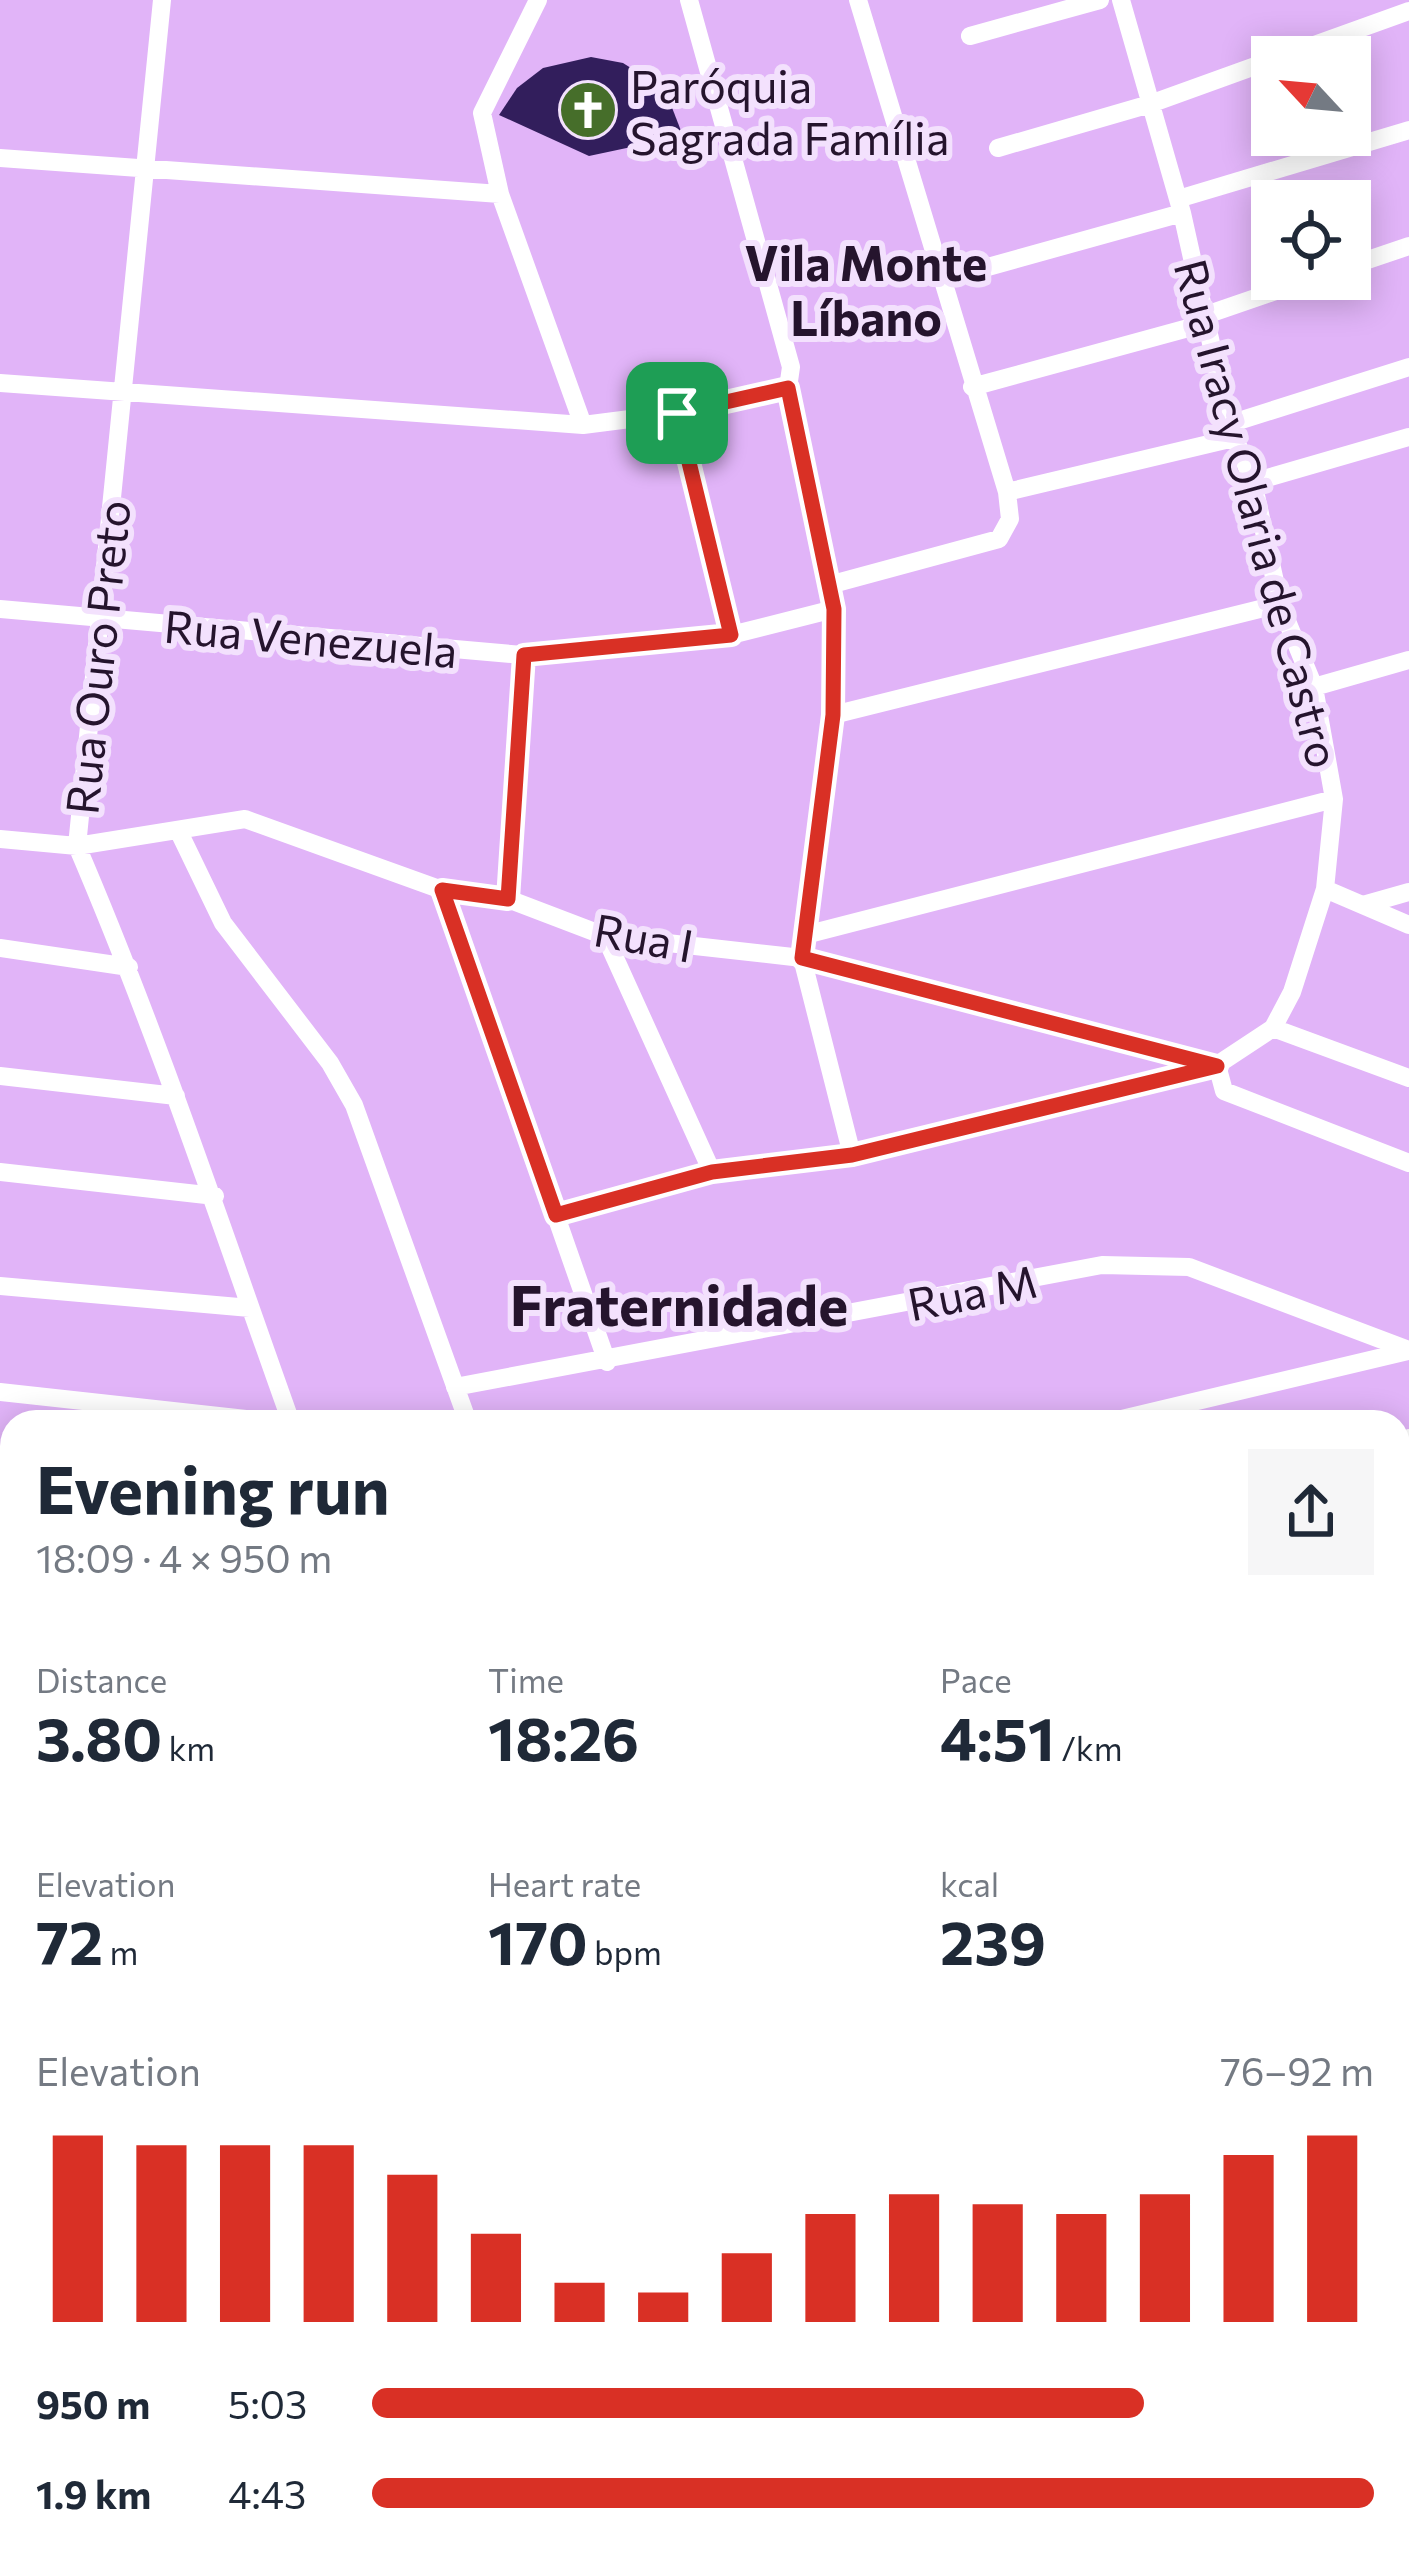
<!DOCTYPE html>
<meta charset="utf-8">
<style>
:root{--surface:#fff;--page:#f6f6f7;--text:#1f2937;--muted:#747a83;--accent:#d93025}
body{margin:0;font-family:Commissioner,sans-serif;background:var(--page);color:var(--text);height:100vh;display:flex;flex-direction:column;font-size:45px;white-space:nowrap}
*{box-sizing:border-box;margin:0}
p{font-size:39px;color:var(--muted)}
.icon{flex:none;width:66px;height:66px;fill:none;stroke:currentColor;stroke-width:2;stroke-linecap:round;stroke-linejoin:round}
.map{position:relative;flex:1;overflow:hidden}
.sheet{position:absolute;left:0px;top:1410px;width:1410px;height:1152px;display:flex;flex-direction:column;background:var(--surface);border-radius:36px 36px 0 0;box-shadow:0 6px 30px #0003}
.sheet>*{flex:none}
.needle{width:78px;rotate:296deg}
.controls{position:absolute;left:1251px;top:36px;display:grid;gap:24px}
.controls a{display:grid;place-items:center;width:120px;height:120px;border-radius:0px;background:var(--surface);box-shadow:0 6px 30px #0003;font-size:60px}
.pin{position:absolute;display:grid;place-items:center;width:102px;height:102px;color:#fff;margin:-51px;border-radius:24px;box-shadow:0 6px 18px #0006}
.round{display:grid;place-items:center;flex:none;width:126px;height:126px;border-radius:0px;background:var(--page)}
.head{display:flex;align-items:center;justify-content:space-between;height:204px;padding:0 36px}
h1{font-size:66px;font-weight:700;line-height:90px}
.metrics{display:grid;grid-template-columns:repeat(3,1fr);gap:18px;height:204px;padding:12px 36px}
.metrics div{display:grid;align-content:center}
.metrics b{font-size:60px;font-weight:700}
.metrics small{font-size:33px;font-weight:400}
.metrics p{font-size:33px}
.chart{height:336px;padding:24px 36px}
.chart p{display:flex;justify-content:space-between}
.chart svg{width:100%;height:216px;margin-top:12px;stroke:var(--accent);stroke-width:6}
ul{padding:0 36px;list-style:none;font-size:39px}
li{display:grid;grid-template-columns:192px 144px 1fr;align-items:center;height:90px}
li i{height:30px;border-radius:15px;background:var(--accent)}
.map>svg:first-child{display:block}
.building{fill:#321e5c}
.lines{fill:none;stroke-linecap:round;stroke-linejoin:round}
.minor{stroke:#fff;stroke-width:18}
.tertiary{stroke:#fff;stroke-width:24}
.route-casing{stroke:#fff;stroke-width:24}
.route{stroke:#d93025;stroke-width:15}
.labels{text-anchor:middle;dominant-baseline:central;stroke-width:12;stroke-linejoin:round;paint-order:stroke}
.poi-label{font-size:45px;fill:#25142d;stroke:#f3e1fd;text-anchor:start}
.street-label{font-size:45px;fill:#25142d;stroke:#f3e1fd}
.neighbourhood-label{font-size:48px;font-weight:bold;fill:#25142d;stroke:#f3e1fd}
.district-label{font-size:57px;font-weight:bold;fill:#25142d;stroke:#f3e1fd}
</style>
<div class="map">
<svg width="1409" height="2562" viewBox="0 0 1409 2562">
<rect width="100%" height="100%" fill="#e1b4f8"/>
<!-- building -->
<path class="building" d="M591,57L623,63L650,80L671,105L683,136L589,156L499,115L517,88L543,68Z"/>
<g class="lines">
<!-- minor -->
<path class="minor" d="M162,0L77,846C158,1035 222,1229 291,1422
M538,0L482,113L500,194L583,425
M689,0L791,367L788,388L834,609L833,715L802,958L852,1155
M970,36L1100,0
M1281,57L1409,11
M998,148L1150,104L1272,60
M0,158L500,194
M1178,199L1409,130
M1350,266L1409,246
M941,280L1182,213
M1203,316L1311,279
M0,383L583,425L677,413L788,388
M972,387L1203,324
M677,413L731,635
M1229,424L1409,367
M1253,482L1409,437
M1007,492L1234,438
M829,585L999,539L1010,519L1007,492L858,0
M0,609L523,655L731,635L834,609
M1314,687L1409,660
M833,715L1280,604
M179,832L223,923L330,1063L354,1105L468,1422
M0,839L77,846L245,819L442,890L508,899L605,936L802,958L1212,1064
M1325,889L1409,925
M442,890L607,1362
M508,899L523,655
M1363,905L1409,892
M809,934L1334,799
M605,936L712,1172
M0,948L129,967
M1273,1028L1409,1078
M1217,1065L1224,1091L1409,1163
M0,1076L176,1096
M0,1172L215,1196
M556,1215L712,1172L852,1155L1217,1065L1273,1028L1292,992L1325,889L1334,799L1314,687L1280,604L1253,482L1229,424L1182,213L1121,0
M0,1286L250,1308
M455,1387L1102,1265L1189,1267L1409,1350
M0,1392L274,1422
M1109,1422L1408,1351
M1398,1456L1409,1438
M0,1505L12,1506
M0,1697L12,1698
M1398,1756L1409,1737
M1398,1802L1409,1810
M0,1859L12,1861
M0,2264L12,2267
M1398,2280H1409
M1398,2332L1409,2311
M0,2483L12,2477
M636,2550L649,2562
M2,2562L12,2500
M238,2562L267,2550
M1001,2562L1012,2550
M1277,2562L1284,2550"/>
<!-- tertiary -->
<path class="tertiary" d="M0,2013L12,2022
M0,2053L12,2063
M467,2562L469,2550
M500,2562L501,2550"/>
</g>
<g class="lines">
<!-- route casing -->
<g class="route-casing">
<path id="route" d="M788,388L834,609L833,715L802,958L1217,1066L852,1155L712,1172L556,1215L442,890L508,899L524,655L731,635L677,413Z"/>
</g>
<!-- route -->
<use href="#route" class="route"/>
</g>
<!-- icons -->
<defs>
<g id="church-disc" transform="scale(3)"><circle r="9.5" fill="#466e2a" stroke="#f3e1fd"/><path d="M-1.2-6h2.4v3.5h3.3v2.4h-3.3V6h-2.4V-.1h-3.3v-2.4h3.3Z" fill="#fff"/></g>
</defs>
<g fill-rule="evenodd">
<use href="#church-disc" x="588" y="110"/>
</g>
<g class="labels">
<!-- poi labels -->
<g class="poi-label">
<text x="630" y="84">Paróquia<tspan x="630" dy="52">Sagrada Família</tspan></text>
</g>
<!-- street labels -->
<g class="street-label">
<text transform="translate(1259 513) rotate(75)">Rua Iracy Olaria de Castro</text>
<text transform="translate(311 637) rotate(5)">Rua Venezuela</text>
<text transform="translate(96 657) rotate(-84)">Rua Ouro Preto</text>
<text transform="translate(644 936) rotate(10)">Rua I</text>
<text transform="translate(972 1291) rotate(-11)">Rua M</text>
</g>
<!-- neighbourhood labels -->
<g class="neighbourhood-label">
<text x="866" y="261">Vila Monte<tspan x="866" dy="55">Líbano</tspan></text>
</g>
<!-- district labels -->
<g class="district-label">
<text x="679" y="1303">Fraternidade</text>
</g>
</g>
</svg>
<div class="controls">
<a><svg class="needle" viewBox="-14 -14 28 28"><path d="M0-13l5 13h-10z" fill="#e53935"/><path d="M0 13l5-13h-10z" fill="#747a83"/></svg></a>
<a><svg class="icon" aria-label="locate" viewBox="0 0 24 24"><circle cx="12" cy="12" r="6"/><path d="M12 2v4M12 18v4M2 12h4M18 12h4"/></svg></a>
</div>
<div class="pin" style="left:677px;top:413px;background:#1e9e55"><svg class="icon" aria-label="arrive" viewBox="0 0 24 24"><path d="M6 21V4h12l-3 4 3 4H6"/></svg></div>
<section class="sheet">
<div class="head"><div><h1>Evening run</h1><p>18:09 · 4 × 950 m</p></div><a class="round"><svg class="icon" aria-label="share" viewBox="0 0 24 24"><path d="M12 15V3M7 8l5-5 5 5M5 13v7h14v-7"/></svg></a></div>
<div class="metrics">
<div><p>Distance</p><b>3.80<small> km</small></b></div>
<div><p>Time</p><b>18:26</b></div>
<div><p>Pace</p><b>4:51<small> /km</small></b></div>
</div>
<div class="metrics">
<div><p>Elevation</p><b>72<small> m</small></b></div>
<div><p>Heart rate</p><b>170<small> bpm</small></b></div>
<div><p>kcal</p><b>239</b></div>
</div>
<div class="chart"><p><span>Elevation</span>76–92 m</p>
<svg viewBox="0 0 160 44" preserveAspectRatio="none"><path d="M5 44V6M15 44V8M25 44V8M35 44V8M45 44V14M55 44V26M65 44V36M75 44V38M85 44V30M95 44V22M105 44V18M115 44V20M125 44V22M135 44V18M145 44V10M155 44V6"/></svg>
</div>
<ul>
<li><b>950 m</b>5:03<i style="width:77%"></i></li>
<li><b>1.9 km</b>4:43<i style="width:100%"></i></li>
</ul>
</section>
</div>
